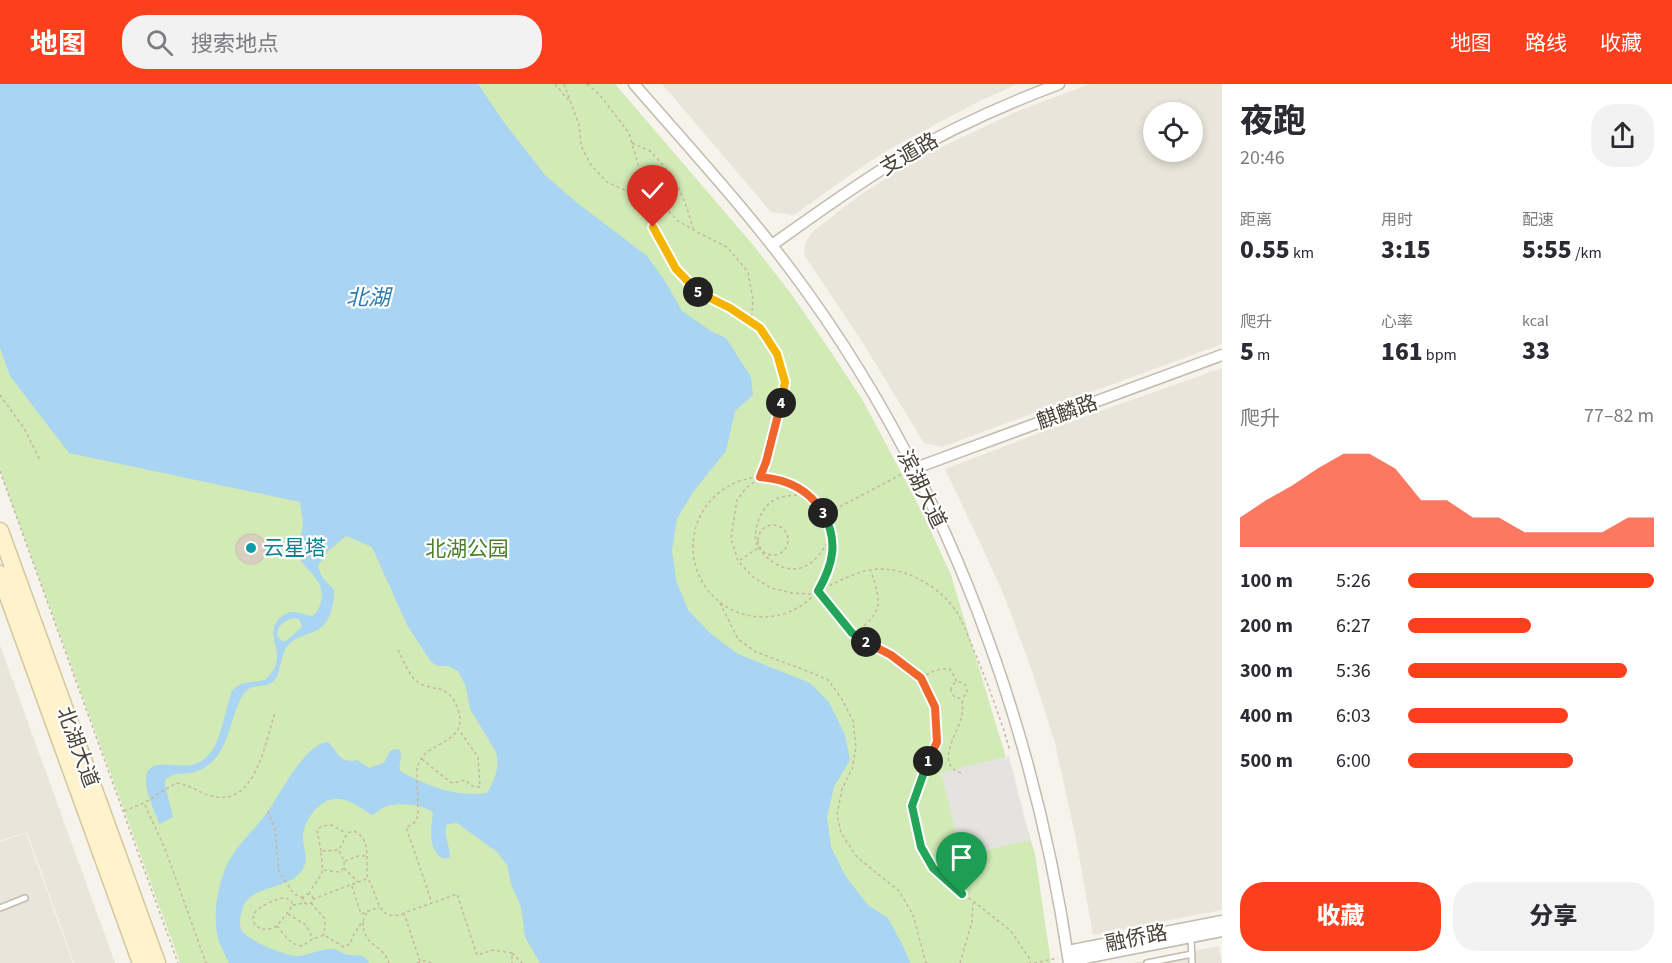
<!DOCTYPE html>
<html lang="zh">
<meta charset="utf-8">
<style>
:root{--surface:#fff;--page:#f2f2f3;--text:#2b2b33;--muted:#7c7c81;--accent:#fc3f1d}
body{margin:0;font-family:"Source Sans 3","Noto Sans SC",sans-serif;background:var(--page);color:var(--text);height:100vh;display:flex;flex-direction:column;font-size:22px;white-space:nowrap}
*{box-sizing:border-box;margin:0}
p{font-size:20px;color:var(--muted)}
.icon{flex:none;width:33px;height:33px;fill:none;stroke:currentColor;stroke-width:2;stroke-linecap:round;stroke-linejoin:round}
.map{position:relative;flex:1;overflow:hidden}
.drawer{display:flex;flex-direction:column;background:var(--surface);width:450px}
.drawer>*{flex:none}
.fabs{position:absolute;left:1143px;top:18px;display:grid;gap:12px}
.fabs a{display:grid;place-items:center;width:60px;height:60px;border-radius:50%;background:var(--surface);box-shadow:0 3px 9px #0003;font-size:30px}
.pin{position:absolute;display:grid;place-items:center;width:51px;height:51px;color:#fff;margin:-62px -26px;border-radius:50% 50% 50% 0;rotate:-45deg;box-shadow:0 0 6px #0007}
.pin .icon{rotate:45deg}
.km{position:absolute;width:30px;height:30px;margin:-15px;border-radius:50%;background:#222;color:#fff;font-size:16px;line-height:30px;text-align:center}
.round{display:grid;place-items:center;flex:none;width:63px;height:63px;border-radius:24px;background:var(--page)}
.headline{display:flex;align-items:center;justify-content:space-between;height:102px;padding:0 18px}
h1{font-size:33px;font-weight:800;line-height:45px}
.stats{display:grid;grid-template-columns:repeat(3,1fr);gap:9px;height:102px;padding:6px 18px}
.stats div{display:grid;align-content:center}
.stats b{font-size:26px;font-weight:800}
.stats small{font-size:16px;font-weight:400}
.stats p{font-size:16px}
.chart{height:168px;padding:12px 18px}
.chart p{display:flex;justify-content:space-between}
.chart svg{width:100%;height:108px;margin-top:6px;fill:var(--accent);opacity:.7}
.cta{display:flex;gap:12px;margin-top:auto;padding:12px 18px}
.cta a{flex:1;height:69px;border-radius:24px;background:var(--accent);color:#fff;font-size:24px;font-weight:800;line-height:69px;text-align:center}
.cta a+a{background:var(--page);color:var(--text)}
ul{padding:0 18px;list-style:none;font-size:20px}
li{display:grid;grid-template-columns:96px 72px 1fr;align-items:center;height:45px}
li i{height:15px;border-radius:8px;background:var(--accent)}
header{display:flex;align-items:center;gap:36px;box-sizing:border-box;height:84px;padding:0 30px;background:var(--accent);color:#fff}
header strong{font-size:28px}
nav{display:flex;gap:33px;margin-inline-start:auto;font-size:21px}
.search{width:420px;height:54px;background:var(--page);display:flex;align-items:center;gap:15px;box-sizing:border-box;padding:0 21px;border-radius:24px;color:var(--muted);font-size:22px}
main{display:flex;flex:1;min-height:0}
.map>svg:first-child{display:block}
.residential{fill:#eae5da;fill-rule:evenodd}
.green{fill:#d2eab5}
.parking{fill:#e5e3e0}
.water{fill:#a9d4f2;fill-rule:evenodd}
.building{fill:#d8cfc1;stroke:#d3c7b4;stroke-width:1.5}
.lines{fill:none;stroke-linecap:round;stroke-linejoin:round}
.service-casing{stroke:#c2bbae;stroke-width:8}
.minor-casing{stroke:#c2bbae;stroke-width:13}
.secondary-casing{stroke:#d6c79b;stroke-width:19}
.path{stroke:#c4b79f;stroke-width:1.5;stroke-dasharray:3 3;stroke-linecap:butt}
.service{stroke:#fff;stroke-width:5}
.minor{stroke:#fff;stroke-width:10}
.secondary{stroke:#fff3cd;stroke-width:16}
.split-1-casing{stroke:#fff;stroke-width:12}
.split-2-casing{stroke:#fff;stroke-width:12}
.split-3-casing{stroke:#fff;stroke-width:12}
.split-4-casing{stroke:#fff;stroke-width:12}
.split-5-casing{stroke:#fff;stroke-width:12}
.split-6-casing{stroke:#fff;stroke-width:12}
.split-1{stroke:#22a559;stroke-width:8}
.split-2{stroke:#f0652b;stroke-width:8}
.split-3{stroke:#22a559;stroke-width:8}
.split-4{stroke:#f0652b;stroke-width:8}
.split-5{stroke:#f5b400;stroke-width:8}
.split-6{stroke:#f5b400;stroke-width:8}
.culture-dot{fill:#0f9aa8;stroke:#fff;stroke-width:2}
.labels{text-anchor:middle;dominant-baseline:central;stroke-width:4.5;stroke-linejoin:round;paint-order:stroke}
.street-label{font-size:21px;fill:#4b4439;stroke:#fff}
.culture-label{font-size:21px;fill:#0d838f;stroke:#fff;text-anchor:start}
.park-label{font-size:21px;fill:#4a7f2a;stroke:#fff}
.water-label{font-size:22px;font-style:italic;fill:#2e7ab2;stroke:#fff}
</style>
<header>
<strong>地图</strong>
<div class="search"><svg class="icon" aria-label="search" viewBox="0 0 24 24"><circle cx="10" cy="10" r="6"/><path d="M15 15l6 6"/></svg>搜索地点</div>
<nav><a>地图</a><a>路线</a><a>收藏</a></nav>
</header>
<main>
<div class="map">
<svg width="1222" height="879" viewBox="0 0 1222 879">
<rect width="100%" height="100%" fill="#f6f3ec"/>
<!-- residential -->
<path class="residential" d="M662,0H1017L976,19L888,66L853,89L794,131L771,128Z
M1090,0H1222V260L942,363L924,359L858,251L804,170L806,158L812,148L860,111L920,73L1018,27ZM1154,28H1192V68H1154Z
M1222,284V826L1093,851L1076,755L1055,659L1032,587L1006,516L977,452L945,385L1055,343Z
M0,561L115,879H74L27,748L0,757Z
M26,749L73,879H0V758Z
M1219,862L1222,879H1133Z"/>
<!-- green -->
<path class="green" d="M0,0H615L754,162L792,211L829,265L862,315L921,426L951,491L1035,770L1051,879H180L0,387Z"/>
<!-- parking -->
<path class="parking" d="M1009,672L1030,756L962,772L941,689Z"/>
<!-- water -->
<path class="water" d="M0,0H478L503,37L545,91L576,118L647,172L665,197L682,227L711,247L726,254L751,293L753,311L735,327L726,367L693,408L677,435L672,466L676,496L688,526L711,550L738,570L810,599L829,618L845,651L850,676L834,703L827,733L831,763L846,793L868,821L888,834L904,864L910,879H540L525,853L521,823L511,800L507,781L497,768L457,739L447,740C443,753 450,761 450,773L445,775C427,769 431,744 433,729C426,720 395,718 385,723C380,725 377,729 372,731C363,725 350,716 340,715C322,712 305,734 303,750C302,768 313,777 297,792C281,806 247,802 242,827C240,833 239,839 241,845C246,856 285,872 297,872C309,872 321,864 333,865C339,866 344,871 350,871C359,872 365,870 369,879H229C226,872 222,865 219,858C213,837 216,814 222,794C230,765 253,749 269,726C280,709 307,658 328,658C339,669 339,680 357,676L369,684L384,679L390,667L397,665L400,666C403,673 398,679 400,687C430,703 454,713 487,709C495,695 500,683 496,668L470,625L466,603L458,587L448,582H438L431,578L407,541L372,463L346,452L328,467L318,482C320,493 327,498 334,506C334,523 330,542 313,548C302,552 293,554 286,564C280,574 281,590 273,598C266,604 255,600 247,606C233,618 231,659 214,676C209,681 202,686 195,688C184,691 174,687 165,696V701L173,733L160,740C154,726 132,683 159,681C179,679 194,689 211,668C221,656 226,623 232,607C241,596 252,599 265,596C269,592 274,587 276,580C281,564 265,548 280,534C282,532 285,530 288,529C296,526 304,531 312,532C317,529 318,527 320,521C330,492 297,486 297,464C298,458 301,452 302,446C304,438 301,426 300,418L69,369L10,292L0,264ZM294,534L299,535L302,543L286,557H282L277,552C277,541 284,537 294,534Z"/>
<!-- building -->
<path class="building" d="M236 465a15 15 0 1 1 30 0a15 15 0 1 1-30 0Z"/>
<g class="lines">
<!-- service casing -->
<g class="service-casing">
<path id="service" d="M0,824L25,814
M1191,853L1192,879
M1147,879L1192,870"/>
</g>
<!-- minor casing -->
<g class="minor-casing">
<path id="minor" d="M634,0C693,68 755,135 807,208C948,404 1034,641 1069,879
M772,161C813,132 854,102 897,76C948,46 1003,21 1059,0
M913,385L1222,271
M1222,837L1073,866L1068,872L1075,876L1222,847"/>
</g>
<!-- secondary casing -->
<g class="secondary-casing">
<path id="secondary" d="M0,447L157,879
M0,490L141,879"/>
</g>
<!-- path -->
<path class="path" d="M555,0L570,18
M564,0L579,41L581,62L591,81L607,98L631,109L655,113L678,137L699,149L727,163L748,188L753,216L751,238
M587,0L599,10L629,49L644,101L653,143L676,185L698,207L730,224L760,244L777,270L785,298L776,339L761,393L746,404L737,416L731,454L738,477L753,493L771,504L792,509L810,510L818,507L852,549L891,571L921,594L935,623L937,658L924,688L912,722L921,763L933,784L958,807L973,817L1011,847L1029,874L1030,879
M632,59L650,67L665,83L678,102L687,124L693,144
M0,311L24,344L40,376
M0,387L178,879
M693 463a70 70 0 1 1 140 0a70 70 0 1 1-140 0Z
M809,411C785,411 769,411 759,435C757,441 754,451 756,458C758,465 765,472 770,476C798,497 819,478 831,451
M824,431L904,389
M758 456a15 15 0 1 1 30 0a15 15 0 1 1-30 0Z
M740,476L758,464
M819,507C837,498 858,486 878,485C907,484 940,503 956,527C963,538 968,552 973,564C987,598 1000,632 1010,667
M720,519L738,555L756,568L810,588L828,596L842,615L853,637L856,663L852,685L842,705L837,730L841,749L857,773L899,807L913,831L926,879
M855,550C883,526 882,521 871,487
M398,566C404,577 409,594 421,600C427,603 434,604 439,605C452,608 458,622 460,634C462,654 438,659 426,669C421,673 419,679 417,684L418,731C416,738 413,741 406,743L432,819
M921,594C931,588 938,584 950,585L957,598
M951 606a8 8 0 1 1 16 0a8 8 0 1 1-16 0Z
M422,675L450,698L454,699L465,696L472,702L480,703L478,673L459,646
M961,689C936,681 955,653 960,638C963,630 963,623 962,614
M145,721L166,767L206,879
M124,727L144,719L176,699C189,700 199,709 211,712C256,724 265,658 275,629
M268,727L275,746L279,788L294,810L303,814
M321,767L317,746L322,742L331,741L346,749
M345,777L358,772H366
M344,784L358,798
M324,786L339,788L342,786C347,779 342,773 339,767
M352,802L361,830L379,823
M962,809C957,786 966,779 981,763
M303 815a5 5 0 1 1 10 0a5 5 0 1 1-10 0Z
M309,810C312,802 320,795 322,788C323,782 321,773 321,767C343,766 338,768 347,749L354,747C371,755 366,775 367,790C368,796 372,802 374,808C380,824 383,836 403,830
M313,815L369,794
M311,819L325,835L324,851
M293,821L305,819
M288,830L306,841L313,855
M363,838C364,864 381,858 389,879
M277,842C269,846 262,847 255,841C253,836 252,831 256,827C260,822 278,814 283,814C288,814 288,815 292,818L291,824L277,842C284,850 290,861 302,862L313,855L324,851L344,863L350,860L354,850L364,835L367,828
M512,869L522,879
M420,877L404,829L457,810L477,871L493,866L512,869V879
M417,879L425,877L431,879
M960,879L972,838L973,819
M1034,879L1058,874"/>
<!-- service -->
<use href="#service" class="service"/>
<!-- minor -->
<use href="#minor" class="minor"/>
<!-- secondary -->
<use href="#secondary" class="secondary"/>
</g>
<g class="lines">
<!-- split-1 casing -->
<g class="split-1-casing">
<path id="split-1" d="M928,677L912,722L921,763L933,784L962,810"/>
</g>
<!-- split-2 casing -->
<g class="split-2-casing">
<path id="split-2" d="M866,558L891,571L921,594L935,623L937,658L928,677"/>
</g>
<!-- split-3 casing -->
<g class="split-3-casing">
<path id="split-3" d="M823,429C839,457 833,481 818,507L852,549L866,558"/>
</g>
<!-- split-4 casing -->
<g class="split-4-casing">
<path id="split-4" d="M781,319L766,378L760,393C787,395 810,406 823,429"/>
</g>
<!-- split-5 casing -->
<g class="split-5-casing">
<path id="split-5" d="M698,208L730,224L760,244L777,270L785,298L781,319"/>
</g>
<!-- split-6 casing -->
<g class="split-6-casing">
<path id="split-6" d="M653,143L676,185L698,208"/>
</g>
<!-- split-1 -->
<use href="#split-1" class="split-1"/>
<!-- split-2 -->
<use href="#split-2" class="split-2"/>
<!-- split-3 -->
<use href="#split-3" class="split-3"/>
<!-- split-4 -->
<use href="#split-4" class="split-4"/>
<!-- split-5 -->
<use href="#split-5" class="split-5"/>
<!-- split-6 -->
<use href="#split-6" class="split-6"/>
</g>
<!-- markers -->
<circle class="culture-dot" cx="251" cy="464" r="6"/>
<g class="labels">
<!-- street labels -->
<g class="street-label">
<text transform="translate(909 70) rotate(-30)">支遁路</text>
<text transform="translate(1067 328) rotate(-20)">麒麟路</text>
<text transform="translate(922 405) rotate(64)">滨湖大道</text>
<text transform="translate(78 663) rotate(70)">北湖大道</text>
<text transform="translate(1136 854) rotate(-11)">融侨路</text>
</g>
<!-- culture labels -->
<g class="culture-label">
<text x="263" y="464">云星塔</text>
</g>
<!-- park labels -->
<g class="park-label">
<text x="467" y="465">北湖公园</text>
</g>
<!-- water labels -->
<g class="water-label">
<text x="368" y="214">北湖</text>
</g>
</g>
</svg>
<div class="fabs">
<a><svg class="icon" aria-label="locate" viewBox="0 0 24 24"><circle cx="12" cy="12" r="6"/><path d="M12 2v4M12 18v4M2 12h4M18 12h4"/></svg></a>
</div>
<div class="pin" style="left:962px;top:810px;background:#1e9e55"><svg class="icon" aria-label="arrive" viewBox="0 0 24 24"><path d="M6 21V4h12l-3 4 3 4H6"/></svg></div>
<div class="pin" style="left:653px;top:143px;background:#d93025"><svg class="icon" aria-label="check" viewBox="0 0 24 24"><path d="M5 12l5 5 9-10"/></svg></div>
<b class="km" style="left:928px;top:677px">1</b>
<b class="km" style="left:866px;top:558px">2</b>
<b class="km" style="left:823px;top:429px">3</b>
<b class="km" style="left:781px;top:319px">4</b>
<b class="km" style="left:698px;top:208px">5</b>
</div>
<section class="drawer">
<div class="headline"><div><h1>夜跑</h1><p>20:46</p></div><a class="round"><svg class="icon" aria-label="share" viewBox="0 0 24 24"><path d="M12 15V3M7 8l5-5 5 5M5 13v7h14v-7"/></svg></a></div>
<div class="stats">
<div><p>距离</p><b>0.55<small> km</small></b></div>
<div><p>用时</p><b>3:15</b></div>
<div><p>配速</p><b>5:55<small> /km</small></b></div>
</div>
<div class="stats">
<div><p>爬升</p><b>5<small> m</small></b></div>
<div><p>心率</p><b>161<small> bpm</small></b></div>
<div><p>kcal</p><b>33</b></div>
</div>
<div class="chart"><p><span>爬升</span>77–82 m</p>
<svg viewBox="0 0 160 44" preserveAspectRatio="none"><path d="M0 44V32L10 25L20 19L30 12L40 6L50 6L60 12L70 25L80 25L90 32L100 32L110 38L120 38L130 38L140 38L150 32L160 32V44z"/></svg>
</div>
<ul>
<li><b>100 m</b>5:26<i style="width:100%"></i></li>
<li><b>200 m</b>6:27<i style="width:50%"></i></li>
<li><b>300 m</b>5:36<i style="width:89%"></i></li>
<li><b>400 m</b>6:03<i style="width:65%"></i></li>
<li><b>500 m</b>6:00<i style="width:67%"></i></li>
</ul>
<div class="cta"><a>收藏</a><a>分享</a></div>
</section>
</main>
